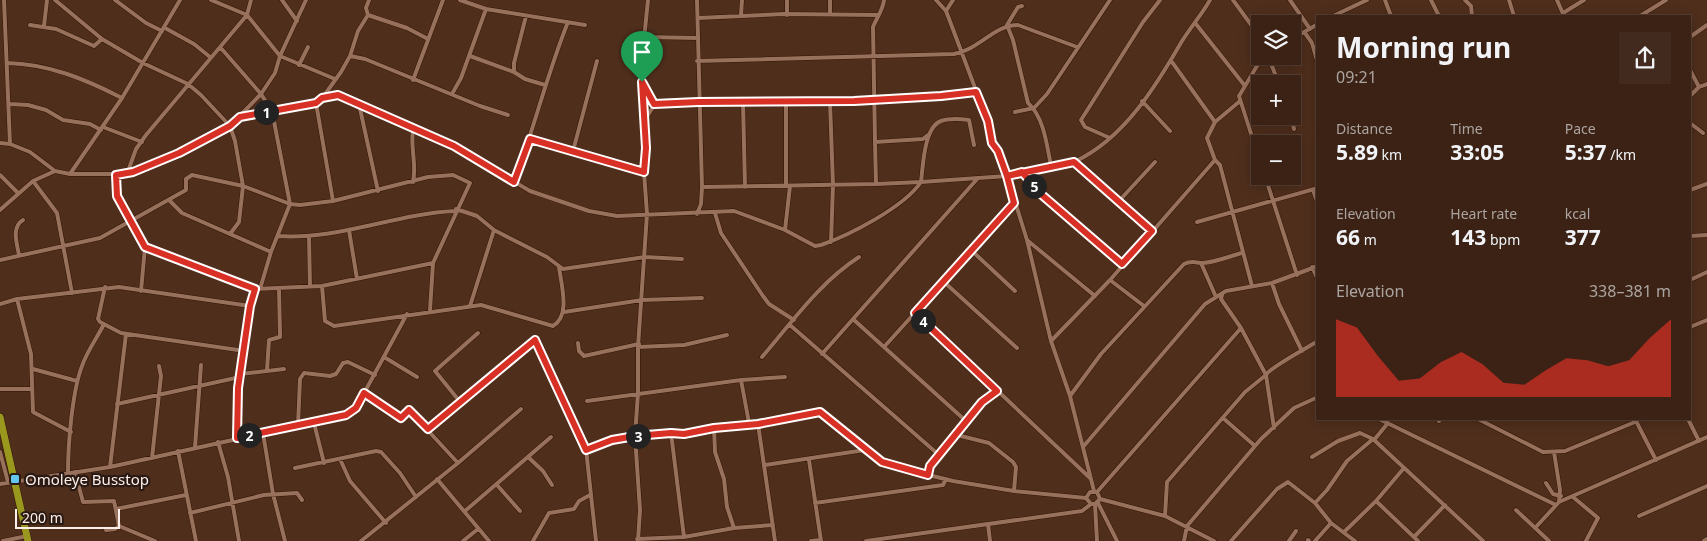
<!DOCTYPE html>
<meta charset="utf-8">
<style>
:root{--surface:#3b2215;--page:#422a1e;--text:#f1f3f6;--muted:#aca4a0;--line:#543f34;--accent:#d93025}
body{margin:0;font-family:"Noto Sans",sans-serif;background:var(--page);color:var(--text);height:100vh;display:flex;flex-direction:column;font-size:19px;white-space:nowrap}
*{box-sizing:border-box;margin:0}
p{font-size:16px;color:var(--muted)}
.icon{flex:none;width:28px;height:28px;fill:none;stroke:currentColor;stroke-width:2;stroke-linecap:round;stroke-linejoin:round}
.map{position:relative;flex:1;overflow:hidden}
.sheet{position:absolute;left:1316px;top:15px;width:375px;height:405px;display:flex;flex-direction:column;background:var(--surface);border-radius:0px;box-shadow:0 2px 12px #0003,0 0 0 1px var(--line)}
.sheet>*{flex:none}
.buttons{position:absolute;left:1251px;top:15px;display:grid;gap:10px}
.buttons a{display:grid;place-items:center;width:50px;height:50px;border-radius:0px;background:var(--surface);box-shadow:0 2px 12px #0003,0 0 0 1px var(--line);font-size:25px}
.scale{position:absolute;left:15px;bottom:12px;width:105px;box-sizing:border-box;padding-left:5px;border:2px solid #fceee8;border-top:0;font-size:14px;line-height:18px;white-space:nowrap;color:#fceee8;-webkit-text-stroke:4px #2a1a13;paint-order:stroke}
.pin{position:absolute;display:grid;place-items:center;width:42px;height:42px;color:#fff;margin:-51px -21px;border-radius:50% 50% 50% 0;rotate:-45deg;box-shadow:0 0 5px #0007}
.pin .icon{rotate:45deg}
.km{position:absolute;width:25px;height:25px;margin:-12px;border-radius:50%;background:#222;color:#fff;font-size:14px;line-height:25px;text-align:center}
.round{display:grid;place-items:center;flex:none;width:52px;height:52px;border-radius:0px;background:var(--page)}
.headline{display:flex;align-items:center;justify-content:space-between;height:85px;padding:0 20px}
h1{font-size:28px;font-weight:700;line-height:38px}
.figures{display:grid;grid-template-columns:repeat(3,1fr);gap:8px;height:85px;padding:5px 20px}
.figures div{display:grid;align-content:center}
.figures b{font-size:21px;font-weight:700}
.figures small{font-size:14px;font-weight:400}
.figures p{font-size:14px}
.chart{height:140px;padding:10px 20px}
.chart p{display:flex;justify-content:space-between}
.chart svg{width:100%;height:90px;margin-top:5px;fill:var(--accent);opacity:.7}
.map>svg:first-child{display:block}
.lines{fill:none;stroke-linecap:round;stroke-linejoin:round}
.street-casing{stroke:#331504;stroke-width:5}
.highway-casing{stroke:#331504;stroke-width:8}
.street{stroke:#98715d;stroke-width:4}
.highway{stroke:#9a971f;stroke-width:7}
.route-casing{stroke:#fff;stroke-width:10}
.route{stroke:#d93025;stroke-width:6}
.poi-dot{fill:#64c5ee;stroke:#2a1a13;stroke-width:2}
.labels{text-anchor:middle;dominant-baseline:central;stroke-width:4.5;stroke-linejoin:round;paint-order:stroke}
.poi-label{font-size:15px;fill:#fceee8;stroke:#2a1a13;text-anchor:start}
</style>
<div class="map">
<svg width="1707" height="541" viewBox="0 0 1707 541">
<rect width="100%" height="100%" fill="#4f2e1c"/>
<g class="lines">
<!-- street casing -->
<g class="street-casing">
<path id="street" d="M4,0L10,144
M55,0L102,39L143,63L188,84L201,95L230,126L235,141L243,186L239,222L230,234
M115,0L146,23L162,31
M211,0L247,15L280,56L335,79
M282,0L297,21
M460,0L486,9L585,25
M830,0V14
M884,0C883,10 877,17 873,27L875,142L923,139L928,135
M1233,0L1260,37
M1290,0L1310,29
M1385,0L1391,16
M1431,0L1439,16
M1465,0L1471,6L1472,16
M1509,0L1514,16
M1557,0L1564,16
M1022,6L1018,7L1007,25L1013,40L1028,103C1044,117 1047,146 1051,166
M946,11L953,0
M1563,13L1584,0
M368,15L407,28L428,39
M741,15L742,0
M787,15V0
M526,16L514,63V72L525,79L545,85
M1333,16L1367,0
M1640,16L1666,0
M698,18L784,14L877,15
M1196,24L1245,86
M30,25L56,29L94,46L102,39
M44,26L47,0
M165,28L194,44L210,57
M1305,33L1312,43L1318,64
M644,37L698,38
M1690,37L1707,25
M1292,39L1318,24
M350,56L365,59L480,106L508,115
M470,56L514,72
M1268,56L1279,84
M697,61L954,54C980,49 994,25 1018,25L1077,47
M1172,62L1215,122
M7,63C49,64 85,79 122,98
M299,65L308,47
M1690,70L1699,87
M413,80L443,0
M643,84L655,104
M452,94L461,78L486,9
M1690,96L1699,87L1707,84
M323,97L341,72L350,56L358,31L368,15L366,8L369,0
M1142,101L1170,131
M743,102L745,187
M786,102V186
M830,102L833,185L831,242
M316,103L333,201
M10,104L28,105L46,110L63,120L90,124L101,130
M359,104L378,191
M655,104L698,102L854,101L954,96L976,92
M1015,112L1034,108L1047,94L1110,0
M1291,116L1294,129
M240,117L316,103L322,98L340,95L454,146L530,191L589,211L617,216L734,211L785,230L815,246L821,245C850,235 904,207 921,182L1007,176L998,151L992,143L986,117L951,24L946,11L936,0
M644,121L655,104
M1690,123L1703,133
M103,127L142,142
M413,130C410,147 417,164 413,182
M1110,138L1085,127L1081,120L1143,22L1160,0
M530,139L644,172
M875,142L876,184L921,182C923,166 924,127 941,121C949,118 961,119 969,120L974,145
M0,143L10,144L30,152L55,171L70,174H127L179,153L230,126L261,94L275,73L280,56L306,0
M573,151L597,61
M1215,160L1207,138L1215,122L1240,101
M1074,162L1152,231
M1260,162L1239,96L1263,56
M1022,172L1042,195L1122,265
M70,174L122,98L180,0
M127,174L136,149L146,135L247,15L251,0
M0,175L18,193
M116,175L117,196L145,247L255,289
M1265,176L1297,275
M33,181L57,213L72,293
M514,182C534,129 547,74 568,22
M702,187L876,184
M1313,190L1318,204
M1690,190L1707,184
M169,200L182,213L271,252L290,204L272,111L261,94L220,47
M1118,202L1155,162
M456,209L477,216L494,230L547,257L563,269L645,257L682,259
M0,210L33,181L55,171
M715,213L721,233L763,296L769,304L794,320
M697,214L701,204L702,187L697,0
M1197,222L1318,188
M349,230L357,279
M785,230L790,186
M278,236C339,240 394,214 455,211
M309,236L310,286
M1690,236L1707,235
M1027,240L1095,296
M971,250L1015,291
M19,255C17,244 11,227 23,220
M0,260L100,238L186,190V179L192,175L243,186L290,204L300,205L333,201L428,177L453,175L470,183L433,263L430,310
M1201,263L1216,297
M1312,267L1318,280
M1110,280L1144,306
M1690,280L1707,272
M944,282L1017,348
M1272,283L1279,304L1302,351
M322,286L325,321L334,326L481,305L553,326C571,316 561,284 559,267
M105,287L98,319L100,322L121,333L245,351
M260,289L271,252
M141,291L145,247
M17,299L31,354L33,412L71,432
M0,304L17,299L119,287L250,306L255,289L322,286L433,263
M470,306L494,230
M564,312L642,300L702,298
M915,313L1090,478
M854,320L967,422L930,465L928,475
M790,325L939,455
M1690,327L1707,320
M1051,341L1110,280L1215,160L1220,165L1252,286
M578,343L579,351L584,356L639,344
M638,347L684,345L727,335
M884,347L1014,203
M822,354L978,178
M384,357L417,377
M762,357C792,322 820,282 859,257
M33,369L77,381
M267,370L269,340L280,337V334L279,289
M240,374L284,369
M741,380L749,423
M0,389H32
M364,393L401,418L409,410L458,463L521,409
M1070,396L1051,341L1027,240L1007,176L1074,162C1124,139 1156,86 1182,41C1191,27 1202,14 1210,0
M587,401L741,380L785,377
M461,403L435,371L478,333
M117,404L240,377
M1223,418L1255,446
M1379,419L1556,505
M1478,419L1543,452L1565,451L1635,422
M1635,419L1656,460
M1688,419L1699,441
M1439,421L1440,419
M967,422L982,402L997,391
M314,423L324,463
M758,424L775,541
M298,425L300,379L304,373L330,376L336,374L343,363L348,362L375,375
M714,428L715,452L724,479L727,507L734,528
M1274,428L1266,375C1270,367 1307,348 1318,341
M428,429L535,340L586,449L596,541
M263,433L273,494L285,541
M671,433L684,537
M957,435L989,443L1013,462L1016,467L1014,491
M237,438L239,388L250,306
M1374,440L1388,423
M218,442L228,477L239,541
M195,447L201,365
M1083,447L1205,304L1226,291L1272,283L1318,266
M586,449L612,440L635,436L671,433L684,434L714,428L758,424L820,412L865,450L888,465L953,481L1014,491L1086,498L1091,504H1095L1100,499L1097,492H1090L1086,498
M178,451L196,541
M0,452L8,482
M1554,452L1560,490L1559,502
M528,457L543,471L552,485
M1312,457L1338,441L1360,433L1373,439L1483,541
M152,458L161,376L159,366
M340,459L350,481L386,523
M809,460L821,541
M765,465L865,450
M110,467L126,334
M295,468L376,451L381,452L400,473L416,497
M75,472L83,502L114,501L119,526L115,529L106,530
M68,473C68,445 72,392 82,366C87,351 97,338 104,324
M437,479L489,541
M1546,483L1553,494L1561,496
M0,484L110,467L346,415L356,408L407,314
M497,485L520,511
M1094,491L1070,396L1101,354L1184,264C1192,260 1196,263 1203,263C1216,262 1230,256 1242,253
M1097,492L1241,328
M1573,497L1598,518L1586,541
M1100,499L1165,516L1214,541
M1376,501L1418,541
M815,503L943,485L946,479
M1098,503L1117,541
M1315,503L1327,490L1347,461L1373,439
M1095,504L1097,541
M116,509L186,495
M1516,510L1549,541
M465,511L551,437
M190,513L264,495L297,493L302,500
M1165,516L1167,482L1245,392L1266,375L1241,328L1221,299L1222,295
M1639,516L1707,486
M988,524L990,541
M119,526L155,541
M1535,528L1559,502L1707,437
M1344,532L1376,501L1404,468
M1414,537L1445,505
M637,539L684,537L734,528L773,525
M1308,540L1309,541
M3,541L27,536
M361,541L458,463
M463,541L478,529
M533,541L549,513L574,509L579,501L590,495
M638,541L640,510L635,436L638,393V347L647,214L644,172L646,148L641,69L648,0
M811,541L821,540
M866,541L1082,511L1091,504
M1184,541L1187,526L1261,439L1294,408L1318,397
M1231,541L1277,489L1288,482L1315,503L1331,523L1355,541
M1289,541L1296,531
M1315,541L1331,523
M1704,541L1707,539"/>
</g>
<!-- highway casing -->
<g class="highway-casing">
<path id="highway" d="M0,417L28,541"/>
</g>
<!-- street -->
<use href="#street" class="street"/>
<!-- highway -->
<use href="#highway" class="highway"/>
</g>
<g class="lines">
<!-- route casing -->
<g class="route-casing">
<path id="route" d="M642,82L646,148L644,172L530,139L514,182L454,146L338,95L322,98L316,103L240,117L230,126L179,153L133,172L116,175L117,196L145,247L255,289L250,306L238,388L237,438L346,415L356,408L364,393L401,418L409,410L428,429L535,340L586,450L612,440L635,436L671,433L684,434L714,428L758,424L820,412L882,462L928,475L930,466L982,402L997,391L915,313L1014,203L1007,176L1074,162L1152,231L1122,264L1042,195L1022,172L1007,176L998,151L992,143L988,121L976,92L941,96L854,101L698,102L654,104L642,82"/>
</g>
<!-- route -->
<use href="#route" class="route"/>
</g>
<!-- markers -->
<rect class="poi-dot" x="10" y="474" width="10" height="10" rx="2.5"/>
<g class="labels">
<!-- poi labels -->
<g class="poi-label">
<text x="25" y="479">Omoleye Busstop</text>
</g>
</g>
</svg>
<div class="buttons">
<a><svg class="icon" aria-label="layers" viewBox="0 0 24 24"><path d="M12 4l9 5-9 5-9-5zM3 14l9 5 9-5"/></svg></a>
<a>+</a>
<a>−</a>
</div>
<div class="scale">200 m</div>
<div class="pin" style="left:642px;top:82px;background:#1e9e55"><svg class="icon" aria-label="arrive" viewBox="0 0 24 24"><path d="M6 21V4h12l-3 4 3 4H6"/></svg></div>
<b class="km" style="left:266px;top:112px">1</b>
<b class="km" style="left:249px;top:435px">2</b>
<b class="km" style="left:638px;top:436px">3</b>
<b class="km" style="left:923px;top:321px">4</b>
<b class="km" style="left:1034px;top:186px">5</b>
<section class="sheet">
<div class="headline"><div><h1>Morning run</h1><p>09:21</p></div><a class="round"><svg class="icon" aria-label="share" viewBox="0 0 24 24"><path d="M12 15V3M7 8l5-5 5 5M5 13v7h14v-7"/></svg></a></div>
<div class="figures">
<div><p>Distance</p><b>5.89<small> km</small></b></div>
<div><p>Time</p><b>33:05</b></div>
<div><p>Pace</p><b>5:37<small> /km</small></b></div>
</div>
<div class="figures">
<div><p>Elevation</p><b>66<small> m</small></b></div>
<div><p>Heart rate</p><b>143<small> bpm</small></b></div>
<div><p>kcal</p><b>377</b></div>
</div>
<div class="chart"><p><span>Elevation</span>338–381 m</p>
<svg viewBox="0 0 160 44" preserveAspectRatio="none"><path d="M0 44V6L10 10L20 24L30 36L40 35L50 27L60 22L70 28L80 37L90 38L100 31L110 25L120 26L130 29L140 26L150 15L160 6V44z"/></svg>
</div>
</section>
</div>
